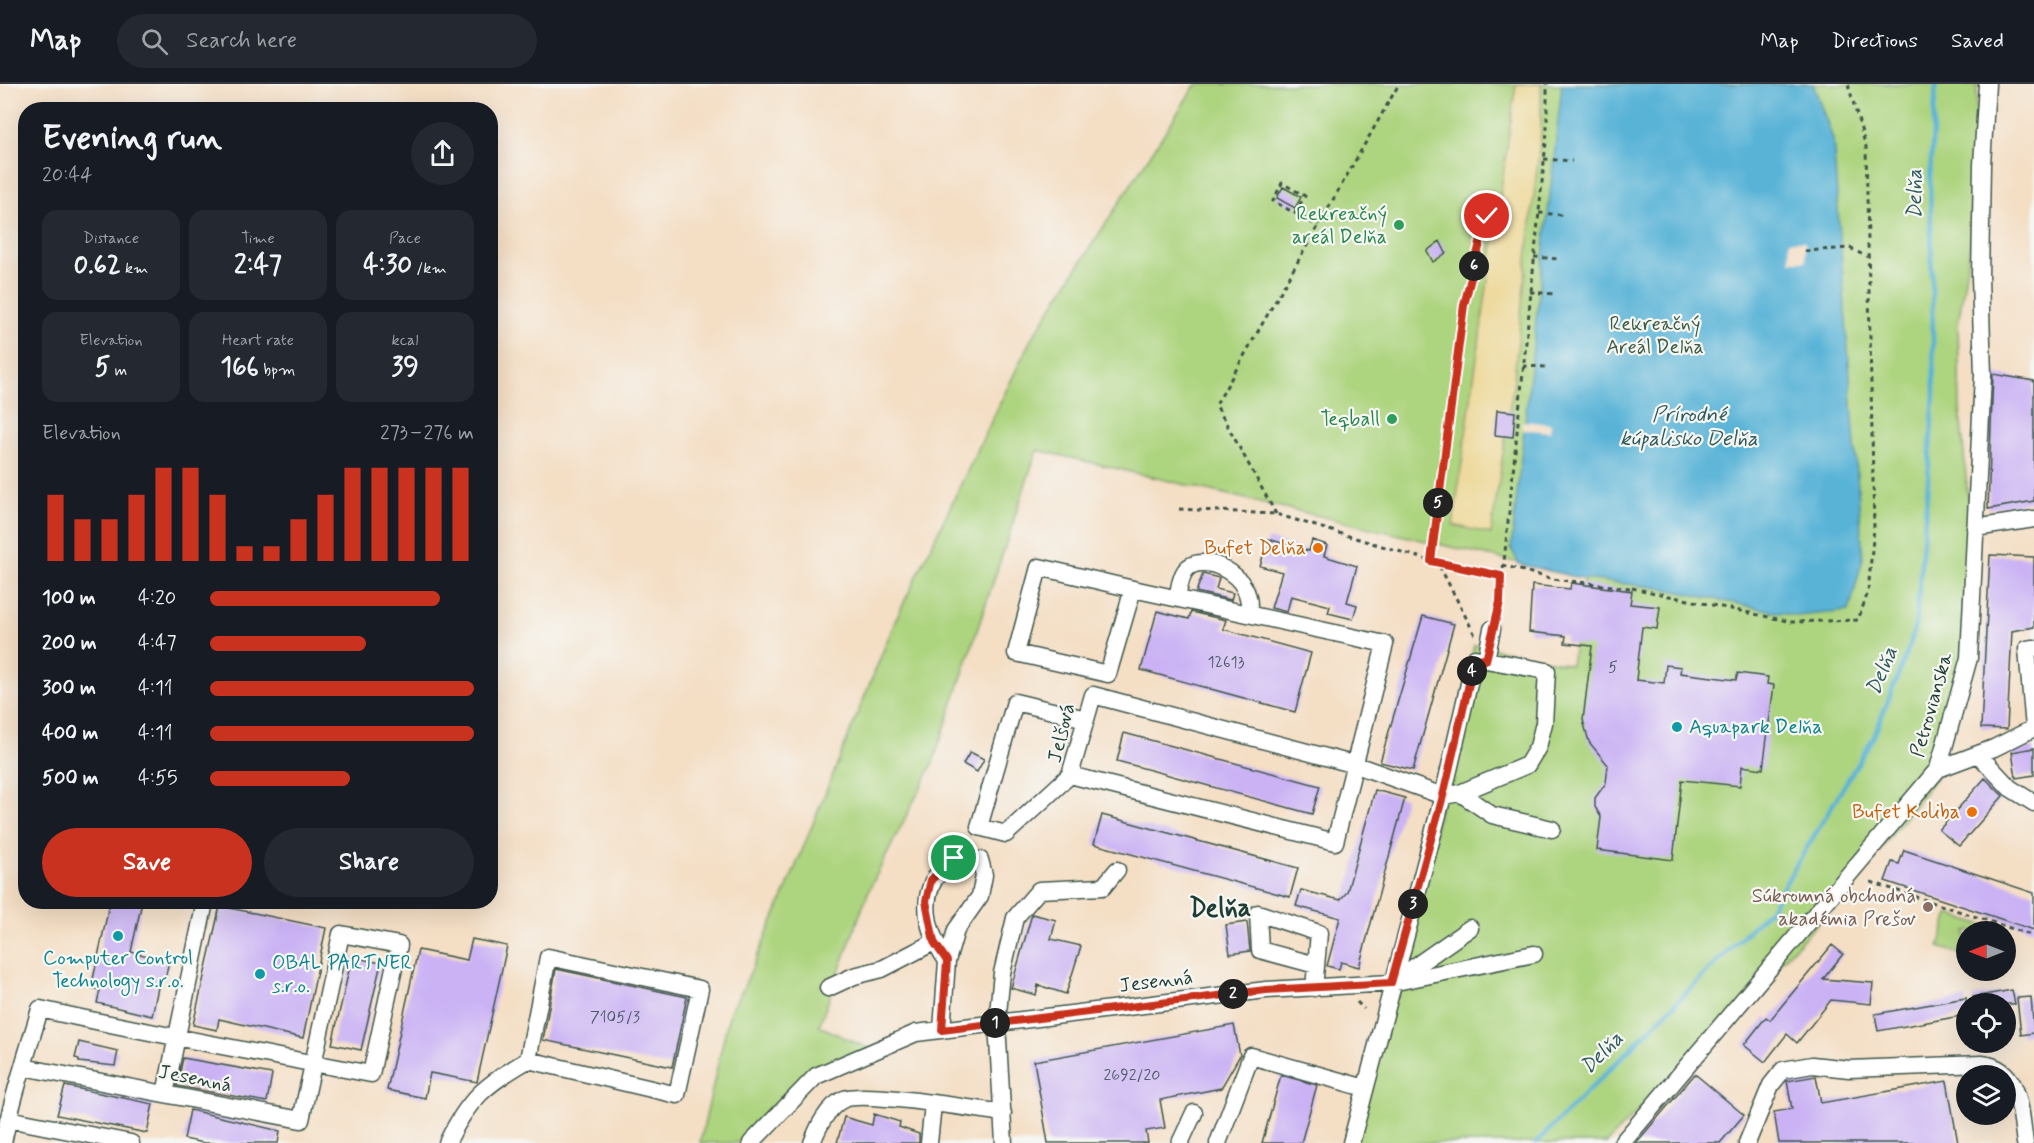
<!DOCTYPE html>
<meta charset="utf-8">
<style>
:root{--surface:#171b24;--page:#242831;--text:#f1f3f6;--muted:#9ea1a6;--line:#363941;--accent:#c8321e}
body{margin:0;font-family:Mynerve,sans-serif;background:var(--page);color:var(--text);height:100vh;display:flex;flex-direction:column;font-size:22px;white-space:nowrap}
*{box-sizing:border-box;margin:0}
p{font-size:20px;color:var(--muted)}
.icon{flex:none;width:33px;height:33px;fill:none;stroke:currentColor;stroke-width:2;stroke-linecap:round;stroke-linejoin:round}
.map{position:relative;flex:1;overflow:hidden}
.drawer{position:absolute;left:18px;top:18px;width:480px;height:807px;display:flex;flex-direction:column;background:var(--surface);border-radius:24px;box-shadow:0 6px 24px #0002}
.drawer>*{flex:none}
.needle{width:39px;rotate:270deg}
.buttons{position:absolute;left:1956px;top:837px;display:grid;gap:12px}
.buttons a{display:grid;place-items:center;width:60px;height:60px;border-radius:50%;background:var(--surface);box-shadow:0 6px 24px #0002;font-size:30px}
.pin{position:absolute;display:grid;place-items:center;width:51px;height:51px;color:#fff;margin:-26px;border:3px solid #fff;border-radius:50%;box-shadow:0 2px 6px #0007}
.km{position:absolute;width:30px;height:30px;margin:-15px;border-radius:50%;background:#222;color:#fff;font-size:16px;line-height:30px;text-align:center}
.round{display:grid;place-items:center;flex:none;width:63px;height:63px;border-radius:32px;background:var(--page)}
.overview{display:flex;align-items:center;justify-content:space-between;height:102px;padding:0 24px}
h1{font-size:33px;font-weight:700;line-height:45px}
.figures{display:grid;grid-template-columns:repeat(3,1fr);gap:9px;height:102px;padding:6px 24px}
.figures div{display:grid;align-content:center;border-radius:15px;background:var(--page);text-align:center}
.figures b{font-size:26px;font-weight:700}
.figures small{font-size:16px;font-weight:400}
.figures p{font-size:16px}
.chart{height:168px;padding:12px 24px}
.chart p{display:flex;justify-content:space-between}
.chart svg{width:100%;height:108px;margin-top:6px;stroke:var(--accent);stroke-width:6}
.action{display:flex;gap:12px;margin-top:auto;padding:12px 24px}
.action a{flex:1;height:69px;border-radius:36px;background:var(--accent);color:#fff;font-size:24px;font-weight:700;line-height:69px;text-align:center}
.action a+a{background:var(--page);color:var(--text)}
ul{padding:0 24px;list-style:none;font-size:20px}
li{display:grid;grid-template-columns:96px 72px 1fr;align-items:center;height:45px}
li i{height:15px;border-radius:8px;background:var(--accent)}
header{display:flex;align-items:center;gap:36px;box-sizing:border-box;height:84px;padding:0 30px;background:var(--surface);border-bottom:2px solid var(--line)}
header strong{font-size:28px}
nav{display:flex;gap:33px;margin-inline-start:auto;font-size:21px}
.search{width:420px;height:54px;background:var(--page);display:flex;align-items:center;gap:15px;box-sizing:border-box;padding:0 21px;border-radius:33px;color:var(--muted);font-size:22px}
.map>svg:first-child{display:block}
.green{fill:#add47f;stroke:#66885a;stroke-width:1.5}
.sand{fill:#eeda9e;stroke:#868c69;stroke-width:1.5}
.water{fill:#59b3d7;stroke:#3c7886;stroke-width:1.5}
.pier{fill:#f4dec4}
.lines{fill:none;stroke-linecap:round;stroke-linejoin:round}
.stream{stroke:#59b3d7;stroke-width:4.5}
.building{fill:#cab2f4}
.minor-casing{stroke:#3f554a;stroke-width:19}
.path{stroke:#3f554a;stroke-width:3;stroke-dasharray:4.5 4.5;stroke-linecap:butt}
.minor{stroke:#fff;stroke-width:16}
.route-casing{stroke:#fff;stroke-width:12}
.route{stroke:#c8321e;stroke-width:8}
.leisure-dot{fill:#2e9e5b;stroke:#f6f6f2;stroke-width:2}
.food-dot{fill:#e8710a;stroke:#f6f6f2;stroke-width:2}
.culture-dot{fill:#0f9aa8;stroke:#f6f6f2;stroke-width:2}
.education-dot{fill:#8d6e63;stroke:#f6f6f2;stroke-width:2}
.labels{text-anchor:middle;dominant-baseline:central;stroke-width:4.5;stroke-linejoin:round;paint-order:stroke}
.number-label{font-size:16px;fill:#4a5a64}
.leisure-label{font-size:20px;fill:#27864d;stroke:#f6f6f2;text-anchor:end}
.park-label{font-size:20px;fill:#3b5b43;stroke:#f6f6f2}
.food-label{font-size:20px;fill:#c56008;stroke:#f6f6f2;text-anchor:end}
.street-label{font-size:20px;fill:#1f3d34;stroke:#f6f6f2}
.culture-label{font-size:20px;fill:#0d838f;stroke:#f6f6f2;text-anchor:start}
.education-label{font-size:20px;fill:#785e54;stroke:#f6f6f2;text-anchor:end}
.water-label{font-size:21px;font-style:italic;fill:#2e5a5d;stroke:#f6f6f2}
.district-label{font-size:26px;font-weight:bold;fill:#1f3d34;stroke:#f6f6f2}
</style>
<header>
<strong>Map</strong>
<div class="search"><svg class="icon" aria-label="search" viewBox="0 0 24 24"><circle cx="10" cy="10" r="6"/><path d="M15 15l6 6"/></svg>Search here</div>
<nav><a>Map</a><a>Directions</a><a>Saved</a></nav>
</header>
<div class="map">
<svg width="2034" height="1059" viewBox="0 0 2034 1059">
<rect width="100%" height="100%" fill="#f6f6f2"/>
<filter id="ink" filterUnits="userSpaceOnUse"><feTurbulence type="fractalNoise" baseFrequency=".0167" numOctaves="2"/><feDisplacementMap in="SourceGraphic" scale="12" xChannelSelector="R" yChannelSelector="G"/><feConvolveMatrix kernelMatrix="1 2 1 2 8 2 1 2 1" color-interpolation-filters="sRGB"/></filter>
<filter id="wash" filterUnits="userSpaceOnUse"><feTurbulence type="fractalNoise" baseFrequency=".008" numOctaves="4" result="noise"/><feDisplacementMap in="SourceGraphic" scale="24" xChannelSelector="R" yChannelSelector="G"/><feGaussianBlur stdDeviation="1.35" result="paint"/><feColorMatrix in="noise" values="0 0 0 0 0 0 0 0 0 0 0 0 0 0 0 0 0 1.4 0 .05"/><feComposite in="paint" operator="in"/></filter>
<g filter="url(#wash)">
<rect width="100%" height="100%" fill="#f4dec4"/>
<!-- green -->
<path class="green" d="M1196,0H1977L1970,160L1958,241L1960,325L1977,519L1937,692L1847,809L1607,1059H1355L1443,712L1474,561L1571,581L1584,495H1588L1037,366L933,679L869,806L819,942L870,965L805,995L741,1059H700L730,927L743,905L784,811L896,535L1031,255Z
M1949,830L2002,847L1966,848V872L1939,863Z"/>
<!-- sand -->
<path class="sand" d="M1516,0H1541V48L1513,302L1491,450L1453,441Z"/>
<!-- water -->
<path class="water" d="M1562,0H1813L1833,55L1863,474L1849,527L1796,532L1661,504L1584,495L1519,480L1511,464Z"/>
<!-- pier -->
<path class="pier" d="M1789,157H1805L1806,177H1790Z
M1522,337L1551,340L1550,348L1521,345Z"/>
<g class="lines">
<!-- stream -->
<path class="stream" d="M1536,1059L1770,825L1874,652L1911,558L1916,537L1927,411L1934,309L1930,93L1936,0"/>
</g>
<g id="blocks">
<!-- building -->
<path class="building" d="M1283,103L1301,113L1295,124L1277,114Z
M1440,157L1446,169L1433,178L1427,167Z
M1993,290L2034,297V417L1988,425Z
M1497,326L1515,328L1513,353L1495,351Z
M1268,455L1309,467L1312,456L1327,461L1324,472L1357,482L1347,518L1357,521L1353,535L1328,529L1330,522L1291,512L1287,528L1271,524L1282,488L1260,482Z
M1990,471L2034,473V543L2012,547L2007,645L1981,644Z
M1203,490L1219,494L1216,505L1233,509L1231,516L1196,508Z
M1571,499L1632,507L1630,520L1660,523L1657,545L1642,543L1636,596L1664,599L1666,581L1681,583L1680,589L1736,596L1738,589L1768,593L1767,600L1774,601L1763,685L1742,682L1740,702L1682,696L1673,776L1597,766L1601,733L1595,723V714L1606,699L1608,681L1589,658L1583,636L1592,562L1565,559L1566,552L1529,548L1532,501L1570,505Z
M1157,527L1189,535L1191,528L1226,536L1223,545L1311,569L1295,628L1141,586Z
M1423,532L1454,540L1413,686L1380,678Z
M1124,649L1320,702L1312,730L1117,677Z
M2034,664V691L2016,694L2012,668Z
M970,668L984,675L977,688L963,680Z
M1985,694L2003,712L1959,762L1939,746Z
M1375,706L1405,714L1359,883L1341,878L1339,885L1327,882L1340,834L1296,822L1301,806L1340,816L1347,808Z
M1102,731L1298,784L1290,813L1094,760Z
M1904,766L2034,809V846L1885,797L1892,778L1899,780Z
M110,818H142L131,868L169,877L165,895L160,894L152,932L97,919L100,906L91,904Z
M220,822L326,844L303,954L219,935L217,946L193,941Z
M1032,830L1056,836L1051,855L1081,862L1066,910L1038,901L1036,911L1011,904Z
M1247,838L1250,867L1230,870L1226,841Z
M472,855L507,862L477,998L430,989L425,1014L387,1006L418,866L467,876Z
M1832,861L1843,870L1823,895L1873,899L1871,920L1831,916L1797,959L1787,950L1765,978L1744,961L1766,933L1770,936Z
M352,873L381,879L361,966L332,960Z
M556,885L687,913L672,983L543,956Z
M2012,906L2015,920H1973V913Z
M2031,913L2034,949L2021,951L2017,914Z
M1966,914V931L1878,947L1875,930Z
M1234,941L1240,971L1221,1004L1160,1016L1165,1044L1146,1047L1148,1059H1048L1034,977Z
M79,958L118,967L115,982L79,978V975L75,974Z
M183,974L272,990L267,1018L177,1002Z
M1695,990L1744,1031L1720,1059H1636Z
M1281,991L1317,1001L1301,1059H1262Z
M1816,992L1821,1019L1947,997L1958,1059H1779L1774,1028L1792,1025L1787,997Z
M65,1002L153,1020L147,1049L57,1031Z
M190,1026L280,1047L278,1059H204L184,1055Z
M874,1030L900,1038L899,1043L919,1050V1059H837L844,1033L872,1041Z"/>
</g>
</g>
<g filter="url(#ink)">
<use href="#blocks" fill-opacity="0" stroke="#3f554a" stroke-width="1.5"/>
<g class="lines">
<!-- minor casing -->
<g class="minor-casing">
<path id="minor" d="M1975,444L2034,435
M1133,505L1039,483L1016,569L1108,590L1133,505L1385,560L1335,758L1070,691L1093,611L1356,681L1443,712L1460,709L1527,681L1538,663L1544,639L1547,587L1475,574L1443,712L1351,1059
M1177,514C1179,506 1180,494 1185,487C1199,466 1257,489 1248,530
M2034,564L2027,565L2034,644
M1486,576L1492,545
M1978,670L2010,704L2034,719
M1938,685L1994,664L2032,645
M1070,691L1006,750L979,743L1015,618L1086,635
M1460,709L1492,731L1552,745
M548,873L700,905L677,1011L528,976Z
M1397,895L1470,844
M828,904L854,892L882,885L934,858
M1314,904L1319,849L1258,829L1260,866L1316,881
M942,946L947,877L956,846L980,812L984,791L980,776L954,774C916,802 923,842 947,877
M165,1010L205,818
M8,1035L131,1059
M3,1059C12,1014 27,970 40,925C128,945 217,961 306,978L313,979L371,990L399,861L341,850L301,1036L23,983
M447,1059C468,1015 486,1000 528,976
M751,1059L816,992L916,949L1266,906L1391,899L1534,870
M812,1059C818,1043 827,1023 844,1015C864,1007 975,1025 1003,1029
M929,1059L933,1020
M1004,1059L997,939L1002,889L1015,834L1039,806L1103,803L1117,786
M1180,1059L1194,1029
M1218,1059L1251,972L1365,1004
M1622,1059L1938,685L1969,574L1983,291L1980,193L1982,81L1987,0
M1747,1059L1771,1001L1783,986L1812,981L1849,985L1982,980C2021,984 2020,1027 2025,1059"/>
</g>
<!-- path -->
<path class="path" d="M1544,75L1572,77
M1295,129L1305,112L1282,99L1273,117L1318,142
M1539,129L1565,131
M1805,167L1850,164L1867,173
M1534,173L1559,175
M1530,208L1555,210
M1523,282L1546,283
M1179,425L1276,430L1438,479L1475,551
M1276,430L1216,321L1399,0
M1431,477L1464,221L1487,132
M1438,480L1501,492
M1502,481L1553,495L1630,504
M1632,504L1792,538L1858,536L1868,508L1874,444L1866,63L1848,0
M1497,529L1500,518L1547,48V0
M1871,798L2034,852
M1357,918L1364,925"/>
<!-- minor -->
<use href="#minor" class="minor"/>
</g>
</g>
<g class="lines" filter="url(#ink)">
<!-- route casing -->
<g class="route-casing">
<path id="route" d="M954,774L931,796L926,817L934,858L947,877L942,946L1266,906L1391,899L1443,712L1475,574L1486,576L1500,518L1501,492L1431,477L1464,221L1487,132"/>
</g>
<!-- route -->
<use href="#route" class="route"/>
</g>
<!-- markers -->
<g class="leisure-dot">
<circle cx="1399" cy="141" r="6"/>
<circle cx="1392" cy="335" r="6"/>
</g>
<g class="food-dot">
<circle cx="1318" cy="464" r="6"/>
<circle cx="1972" cy="728" r="6"/>
</g>
<g class="culture-dot">
<circle cx="1677" cy="643" r="6"/>
<circle cx="118" cy="852" r="6"/>
<circle cx="260" cy="890" r="6"/>
</g>
<circle class="education-dot" cx="1928" cy="823" r="6"/>
<g class="labels">
<!-- number labels -->
<g class="number-label">
<text x="1226" y="578">12613</text>
<text x="1613" y="583">5</text>
<text x="615" y="933">7105/3</text>
<text x="1132" y="991">2692/20</text>
</g>
<!-- leisure labels -->
<g class="leisure-label">
<text x="1387" y="130">Rekreačný<tspan x="1387" dy="23">areál Delňa</tspan></text>
<text x="1380" y="335">Teqball</text>
</g>
<!-- park labels -->
<g class="park-label">
<text x="1655" y="240">Rekreačný<tspan x="1655" dy="23">Areál Delňa</tspan></text>
</g>
<!-- food labels -->
<g class="food-label">
<text x="1306" y="464">Bufet Delňa</text>
<text x="1960" y="728">Bufet Koliba</text>
</g>
<!-- street labels -->
<g class="street-label">
<text transform="translate(1932 621) rotate(-74)">Petrovianska</text>
<text transform="translate(1062 649) rotate(-76)">Jelšová</text>
<text transform="translate(1156 898) rotate(-7)">Jesenná</text>
<text transform="translate(195 995) rotate(11)">Jesenná</text>
</g>
<!-- culture labels -->
<g class="culture-label">
<text x="1689" y="643">Aquapark Delňa</text>
<text x="118" y="874" text-anchor="middle">Computer Control<tspan x="118" dy="23">Technology s.r.o.</tspan></text>
<text x="272" y="879">OBAL PARTNER<tspan x="272" dy="23">s.r.o.</tspan></text>
</g>
<!-- education labels -->
<g class="education-label">
<text x="1916" y="812">Súkromná obchodná<tspan x="1916" dy="23">akadémia Prešov</tspan></text>
</g>
<!-- water labels -->
<g class="water-label">
<text transform="translate(1915 110) rotate(-90)">Delňa</text>
<text x="1689" y="331">Prírodné<tspan x="1689" dy="24">kúpalisko Delňa</tspan></text>
<text transform="translate(1882 587) rotate(-68)">Delňa</text>
<text transform="translate(1602 969) rotate(-45)">Delňa</text>
</g>
<!-- district labels -->
<g class="district-label">
<text x="1220" y="825">Delňa</text>
</g>
</g>
</svg>
<div class="buttons">
<a><svg class="needle" viewBox="-14 -14 28 28"><path d="M0-13l5 13h-10z" fill="#e53935"/><path d="M0 13l5-13h-10z" fill="#9ea1a6"/></svg></a>
<a><svg class="icon" aria-label="locate" viewBox="0 0 24 24"><circle cx="12" cy="12" r="6"/><path d="M12 2v4M12 18v4M2 12h4M18 12h4"/></svg></a>
<a><svg class="icon" aria-label="layers" viewBox="0 0 24 24"><path d="M12 4l9 5-9 5-9-5zM3 14l9 5 9-5"/></svg></a>
</div>
<div class="pin" style="left:954px;top:774px;background:#1e9e55"><svg class="icon" aria-label="arrive" viewBox="0 0 24 24"><path d="M6 21V4h12l-3 4 3 4H6"/></svg></div>
<div class="pin" style="left:1487px;top:132px;background:#d93025"><svg class="icon" aria-label="check" viewBox="0 0 24 24"><path d="M5 12l5 5 9-10"/></svg></div>
<b class="km" style="left:995px;top:939px">1</b>
<b class="km" style="left:1233px;top:910px">2</b>
<b class="km" style="left:1413px;top:820px">3</b>
<b class="km" style="left:1472px;top:587px">4</b>
<b class="km" style="left:1438px;top:419px">5</b>
<b class="km" style="left:1474px;top:182px">6</b>
<section class="drawer">
<div class="overview"><div><h1>Evening run</h1><p>20:44</p></div><a class="round"><svg class="icon" aria-label="share" viewBox="0 0 24 24"><path d="M12 15V3M7 8l5-5 5 5M5 13v7h14v-7"/></svg></a></div>
<div class="figures">
<div><p>Distance</p><b>0.62<small> km</small></b></div>
<div><p>Time</p><b>2:47</b></div>
<div><p>Pace</p><b>4:30<small> /km</small></b></div>
</div>
<div class="figures">
<div><p>Elevation</p><b>5<small> m</small></b></div>
<div><p>Heart rate</p><b>166<small> bpm</small></b></div>
<div><p>kcal</p><b>39</b></div>
</div>
<div class="chart"><p><span>Elevation</span>273–276 m</p>
<svg viewBox="0 0 160 44" preserveAspectRatio="none"><path d="M5 44V17M15 44V27M25 44V27M35 44V17M45 44V6M55 44V6M65 44V17M75 44V38M85 44V38M95 44V27M105 44V17M115 44V6M125 44V6M135 44V6M145 44V6M155 44V6"/></svg>
</div>
<ul>
<li><b>100 m</b>4:20<i style="width:87%"></i></li>
<li><b>200 m</b>4:47<i style="width:59%"></i></li>
<li><b>300 m</b>4:11<i style="width:100%"></i></li>
<li><b>400 m</b>4:11<i style="width:100%"></i></li>
<li><b>500 m</b>4:55<i style="width:53%"></i></li>
</ul>
<div class="action"><a>Save</a><a>Share</a></div>
</section>
</div>
